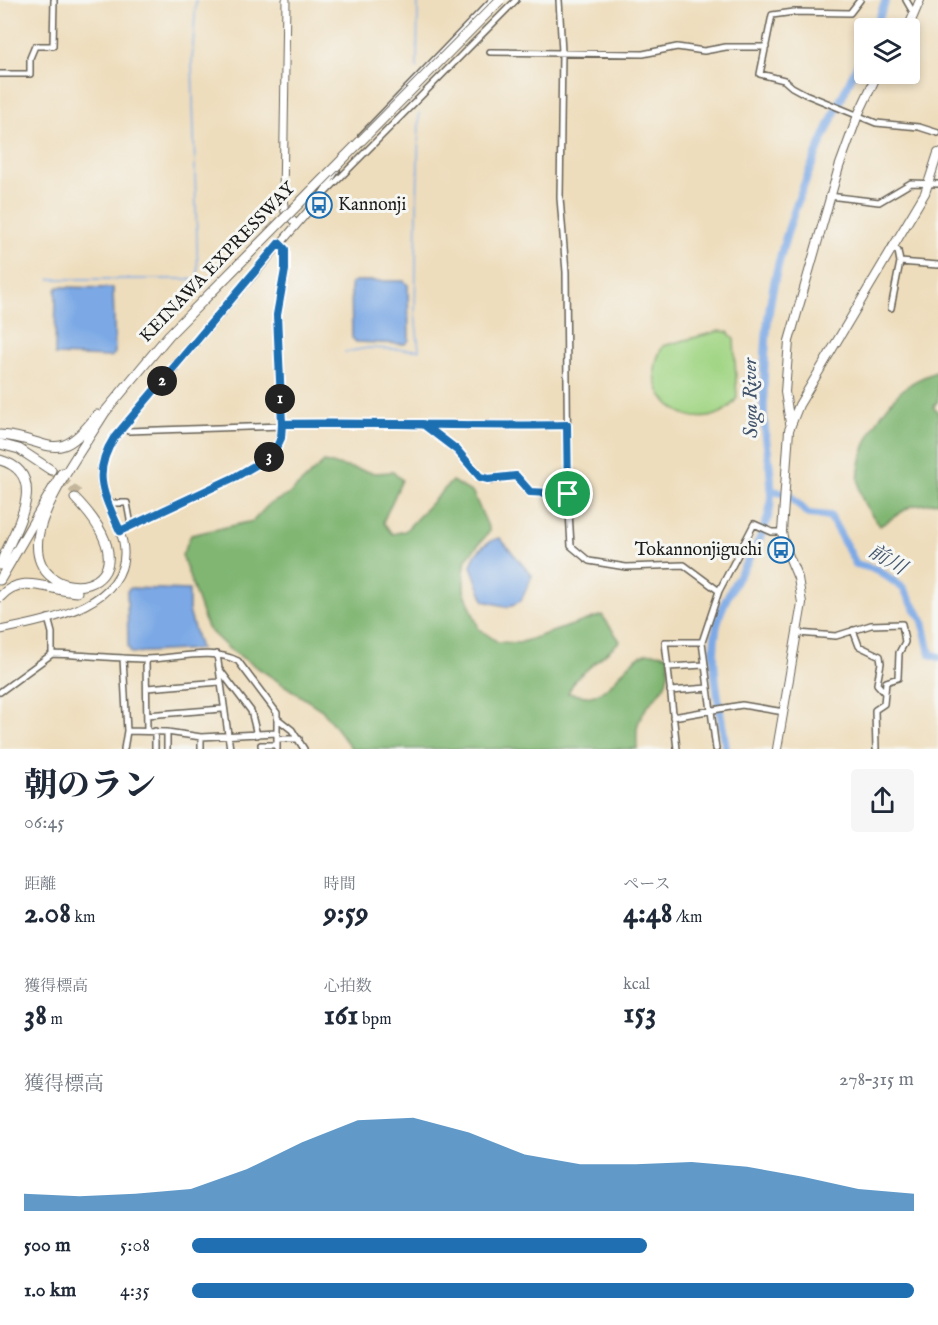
<!DOCTYPE html>
<html lang="ja">
<meta charset="utf-8">
<style>
:root{--surface:#fff;--page:#f6f6f7;--text:#1f2937;--muted:#747a83;--accent:#1f6fb2}
body{margin:0;font-family:"IM FELL English","Noto Serif JP",serif;background:var(--page);color:var(--text);height:100vh;display:flex;flex-direction:column;font-size:22px;white-space:nowrap}
*{box-sizing:border-box;margin:0}
p{font-size:20px;color:var(--muted)}
.icon{flex:none;width:33px;height:33px;fill:none;stroke:currentColor;stroke-width:2;stroke-linecap:round;stroke-linejoin:round}
.map{position:relative;height:749px;overflow:hidden}
.side{display:flex;flex-direction:column;background:var(--surface);flex:1}
.side>*{flex:none}
.fabs{position:absolute;left:854px;top:18px;display:grid;gap:12px}
.fabs a{display:grid;place-items:center;width:66px;height:66px;border-radius:6px;background:var(--surface);box-shadow:0 3px 9px #0003;font-size:30px}
.pin{position:absolute;display:grid;place-items:center;width:51px;height:51px;color:#fff;margin:-26px;border:3px solid #fff;border-radius:50%;box-shadow:0 2px 6px #0007}
.km{position:absolute;width:30px;height:30px;margin:-15px;border-radius:50%;background:#222;color:#fff;font-size:16px;line-height:30px;text-align:center}
.round{display:grid;place-items:center;flex:none;width:63px;height:63px;border-radius:6px;background:var(--page)}
.headline{display:flex;align-items:center;justify-content:space-between;height:102px;padding:0 24px}
h1{font-size:33px;font-weight:800;line-height:45px}
.metrics{display:grid;grid-template-columns:repeat(3,1fr);gap:9px;height:102px;padding:6px 24px}
.metrics div{display:grid;align-content:center}
.metrics b{font-size:30px;font-weight:800}
.metrics small{font-size:16px;font-weight:400}
.metrics p{font-size:16px}
.chart{height:168px;padding:12px 24px}
.chart p{display:flex;justify-content:space-between}
.chart svg{width:100%;height:108px;margin-top:6px;fill:var(--accent);opacity:.7}
ul{padding:0 24px;list-style:none;font-size:20px}
li{display:grid;grid-template-columns:96px 72px 1fr;align-items:center;height:45px}
li i{height:15px;border-radius:8px;background:var(--accent)}
.map>svg:first-child{display:block}
.green{fill:#a1d584;stroke:#5e7850;stroke-width:1.5}
.forest{fill:#80b672;stroke:#4e6947;stroke-width:1.5}
.water{fill:#7ba9e5;stroke:#4c6280;stroke-width:1.5}
.lines{fill:none;stroke-linecap:round;stroke-linejoin:round}
.stream{stroke:#7ba9e5;stroke-width:1.5}
.river{stroke:#7ba9e5;stroke-width:8}
.highway-tunnel{stroke:#c4b69c;stroke-width:9;stroke-dasharray:9 4.5;stroke-linecap:butt}
.street-casing{stroke:#666054;stroke-width:8}
.secondary-casing{stroke:#666054;stroke-width:9}
.primary-casing{stroke:#666054;stroke-width:10}
.highway-casing{stroke:#666054;stroke-width:11}
.street{stroke:#fff;stroke-width:5}
.secondary{stroke:#fff;stroke-width:7}
.primary{stroke:#fff;stroke-width:8}
.highway{stroke:#fff;stroke-width:9}
.highway-bridge-casing{stroke:#666054;stroke-width:11;stroke-linecap:butt}
.highway-bridge{stroke:#fff;stroke-width:9}
.route-casing{stroke:#fff;stroke-width:12}
.route{stroke:#1f6fb2;stroke-width:8}
.labels{text-anchor:middle;dominant-baseline:central;stroke-width:6;stroke-linejoin:round;paint-order:stroke}
.poi-label{font-size:18px;fill:#1c1c1c;stroke:#f6f6f2;text-anchor:start}
.street-label{font-size:18px;fill:#1c1c1c;stroke:#f6f6f2}
.water-label{font-size:20px;font-style:italic;fill:#42546c;stroke:#f6f6f2}
</style>
<div class="map">
<svg width="938" height="749" viewBox="0 0 938 749">
<rect width="100%" height="100%" fill="#f6f6f2"/>
<filter id="ink" filterUnits="userSpaceOnUse"><feTurbulence type="fractalNoise" baseFrequency=".0167" numOctaves="2"/><feDisplacementMap in="SourceGraphic" scale="12" xChannelSelector="R" yChannelSelector="G"/><feConvolveMatrix kernelMatrix="1 2 1 2 8 2 1 2 1" color-interpolation-filters="sRGB"/></filter>
<filter id="wash" filterUnits="userSpaceOnUse"><feTurbulence type="fractalNoise" baseFrequency=".008" numOctaves="4" result="noise"/><feDisplacementMap in="SourceGraphic" scale="24" xChannelSelector="R" yChannelSelector="G"/><feGaussianBlur stdDeviation="1.35" result="paint"/><feColorMatrix in="noise" values="0 0 0 0 0 0 0 0 0 0 0 0 0 0 0 0 0 1.4 0 .05"/><feComposite in="paint" operator="in"/></filter>
<g filter="url(#wash)">
<rect width="100%" height="100%" fill="#eeddbc"/>
<!-- green -->
<path class="green" d="M719,331L728,332L734,339L737,398C704,445 631,399 663,346Z"/>
<!-- forest -->
<path class="forest" d="M938,371V401L933,407L938,412V502L911,506L880,526C875,519 868,511 864,503C845,468 879,406 909,385C917,379 929,375 938,371Z
M324,462L374,473L393,472L402,480L383,522L392,534L405,531L452,481L473,493L490,531L466,559L464,572V590L479,629L498,642L519,643L602,615L620,641L575,680L568,693C574,694 585,697 591,696C623,688 628,640 668,656C673,696 649,693 638,724C636,731 637,742 637,749H352L322,710L229,649L207,628L182,555L191,535L253,521L269,504L288,495Z"/>
<!-- water -->
<path class="water" d="M355,281H404L408,285L409,340L405,344L356,342L352,338L351,284Z
M58,287L113,288L115,353L111,357L55,355L56,290Z
M500,538L532,576L521,601L508,607L484,601L471,566C475,552 485,541 500,538Z
M130,588L189,590V611L200,649L131,653L128,646L127,591Z"/>
<g class="lines">
<!-- stream -->
<path class="stream" d="M417,68L418,0
M50,279H198L192,62L196,0
M345,352L368,348L419,350L415,314L419,113"/>
<!-- river -->
<path class="river" d="M875,28L886,0
M772,491L788,494L808,514L830,516L856,564L878,570L903,588L923,621L930,654L938,657
M726,749C720,702 703,646 725,602C739,571 764,542 770,508C774,477 766,449 764,418C763,393 764,367 766,341C772,242 821,140 864,51"/>
</g>
</g>
<g filter="url(#ink)">
<g class="lines">
<!-- highway-tunnel -->
<path class="highway-tunnel" d="M51,470L79,494"/>
<!-- street casing -->
<g class="street-casing">
<path id="street" d="M559,0L562,52L560,198L566,272L568,494L571,546L589,561L626,567L684,565L719,591
M860,0L850,13L794,12L772,15L760,74L784,80L792,87L805,94L876,123L919,127L938,133
M906,0L914,14
M490,52L643,54L677,47L704,51L726,47H766
M0,74H30V58L35,46H53L54,0
M361,136L492,0
M829,196L879,202L911,183L938,184
M319,198L337,170
M316,202L516,0
M892,246L898,251L900,262L938,265
M891,308L900,262
M282,424L567,425
M423,424C438,438 456,447 469,464C473,468 476,475 482,477C504,488 508,460 530,492L568,494
M125,425L128,431L282,426
M107,503H127L131,525
M120,530L235,477L273,455L282,432L277,315L285,270V249L279,243
M853,630L859,646L880,656L881,663L877,684L885,693
M798,633L836,636L871,625L902,624L905,642L899,653L898,678L886,682L884,704L875,710L876,749
M52,654C83,655 114,658 146,659C174,659 212,647 238,661L277,713V749
M217,654L230,749
M123,658L127,731L124,749
M146,659L147,731
M668,667L704,665
M220,670L251,711L257,735
M147,688L220,682
M670,691L708,688
M0,692L52,654V633L48,618
M147,715L222,709
M673,717L742,705L784,712
M278,719L292,730L304,749
M127,731L167,732L201,737L277,733
M155,731V749
M167,732V749
M201,737V749
M277,739H299
M262,749L261,745H277
M677,749L665,642H702
M716,749L702,642L719,591L754,524L772,532H782"/>
</g>
<!-- secondary casing -->
<g class="secondary-casing">
<path id="secondary" d="M286,0L283,199L285,212L296,224
M0,630C45,621 135,605 123,542C118,519 101,500 101,477C101,456 112,441 125,425L316,202"/>
</g>
<!-- primary casing -->
<g class="primary-casing">
<path id="primary" d="M908,28L920,0
M790,423L785,392L789,341L839,167L858,115L875,79L881,74
M777,749L802,603L798,578L785,547L782,532L789,430L799,405L925,193L938,153"/>
</g>
<!-- highway casing -->
<g class="highway-casing">
<path id="highway" d="M0,435C50,438 56,469 97,415
M0,444L19,449L51,470
M0,460C53,475 12,534 0,565
M75,498C171,597 28,615 38,538C43,501 85,445 105,412
M0,580L62,473
M0,597C22,572 49,591 77,592"/>
</g>
<!-- street -->
<use href="#street" class="street"/>
<!-- secondary -->
<use href="#secondary" class="secondary"/>
<!-- primary -->
<use href="#primary" class="primary"/>
<!-- highway -->
<use href="#highway" class="highway"/>
<!-- highway-bridge casing -->
<g class="highway-bridge-casing">
<path id="highway-bridge" d="M105,412L169,335L500,0"/>
</g>
<!-- highway-bridge -->
<use href="#highway-bridge" class="highway-bridge"/>
</g>
</g>
<g class="lines" filter="url(#ink)">
<!-- route casing -->
<g class="route-casing">
<path id="route" d="M568,494L530,492L516,476L488,479L480,477L457,450L423,424H282L277,315L285,270V249L279,243L114,438C91,474 104,495 120,531L235,477L273,455L281,438L282,424C377,422 472,427 567,425L568,494"/>
</g>
<!-- route -->
<use href="#route" class="route"/>
</g>
<!-- icons -->
<defs>
<g id="bus-ring" transform="scale(1.35)"><circle r="9.5" fill="#f6f6f2" stroke="#1f6fb2" stroke-width="1.5"/><path d="M-5-6H5V4H4V6H2V4H-2V6H-4V4H-5ZM-3.5-4V0h7V-4ZM-3.5 1.2v1.5H-2V1.2ZM2 1.2v1.5H3.5V1.2Z" fill="#1f6fb2"/></g>
</defs>
<g fill-rule="evenodd">
<use href="#bus-ring" x="319" y="205"/>
<use href="#bus-ring" x="781" y="550"/>
</g>
<g class="labels">
<!-- poi labels -->
<g class="poi-label">
<text x="338" y="205">Kannonji</text>
<text x="762" y="550" text-anchor="end">Tokannonjiguchi</text>
</g>
<!-- street labels -->
<g class="street-label">
<text transform="translate(218 263) rotate(-46)">KEINAWA EXPRESSWAY</text>
</g>
<!-- water labels -->
<g class="water-label">
<text transform="translate(751 398) rotate(-91)">Soga River</text>
<text transform="translate(887 560) rotate(31)">前川</text>
</g>
</g>
</svg>
<div class="fabs">
<a><svg class="icon" aria-label="layers" viewBox="0 0 24 24"><path d="M12 4l9 5-9 5-9-5zM3 14l9 5 9-5"/></svg></a>
</div>
<div class="pin" style="left:568px;top:494px;background:#1e9e55"><svg class="icon" aria-label="arrive" viewBox="0 0 24 24"><path d="M6 21V4h12l-3 4 3 4H6"/></svg></div>
<b class="km" style="left:280px;top:399px">1</b>
<b class="km" style="left:162px;top:381px">2</b>
<b class="km" style="left:269px;top:457px">3</b>
</div>
<section class="side">
<div class="headline"><div><h1>朝のラン</h1><p>06:45</p></div><a class="round"><svg class="icon" aria-label="share" viewBox="0 0 24 24"><path d="M12 15V3M7 8l5-5 5 5M5 13v7h14v-7"/></svg></a></div>
<div class="metrics">
<div><p>距離</p><b>2.08<small> km</small></b></div>
<div><p>時間</p><b>9:59</b></div>
<div><p>ペース</p><b>4:48<small> /km</small></b></div>
</div>
<div class="metrics">
<div><p>獲得標高</p><b>38<small> m</small></b></div>
<div><p>心拍数</p><b>161<small> bpm</small></b></div>
<div><p>kcal</p><b>153</b></div>
</div>
<div class="chart"><p><span>獲得標高</span>278–315 m</p>
<svg viewBox="0 0 160 44" preserveAspectRatio="none"><path d="M0 44V37L10 38L20 37L30 35L40 27L50 16L60 7L70 6L80 12L90 21L100 25L110 25L120 24L130 26L140 30L150 35L160 37V44z"/></svg>
</div>
<ul>
<li><b>500 m</b>5:08<i style="width:63%"></i></li>
<li><b>1.0 km</b>4:35<i style="width:100%"></i></li>
</ul>
</section>
